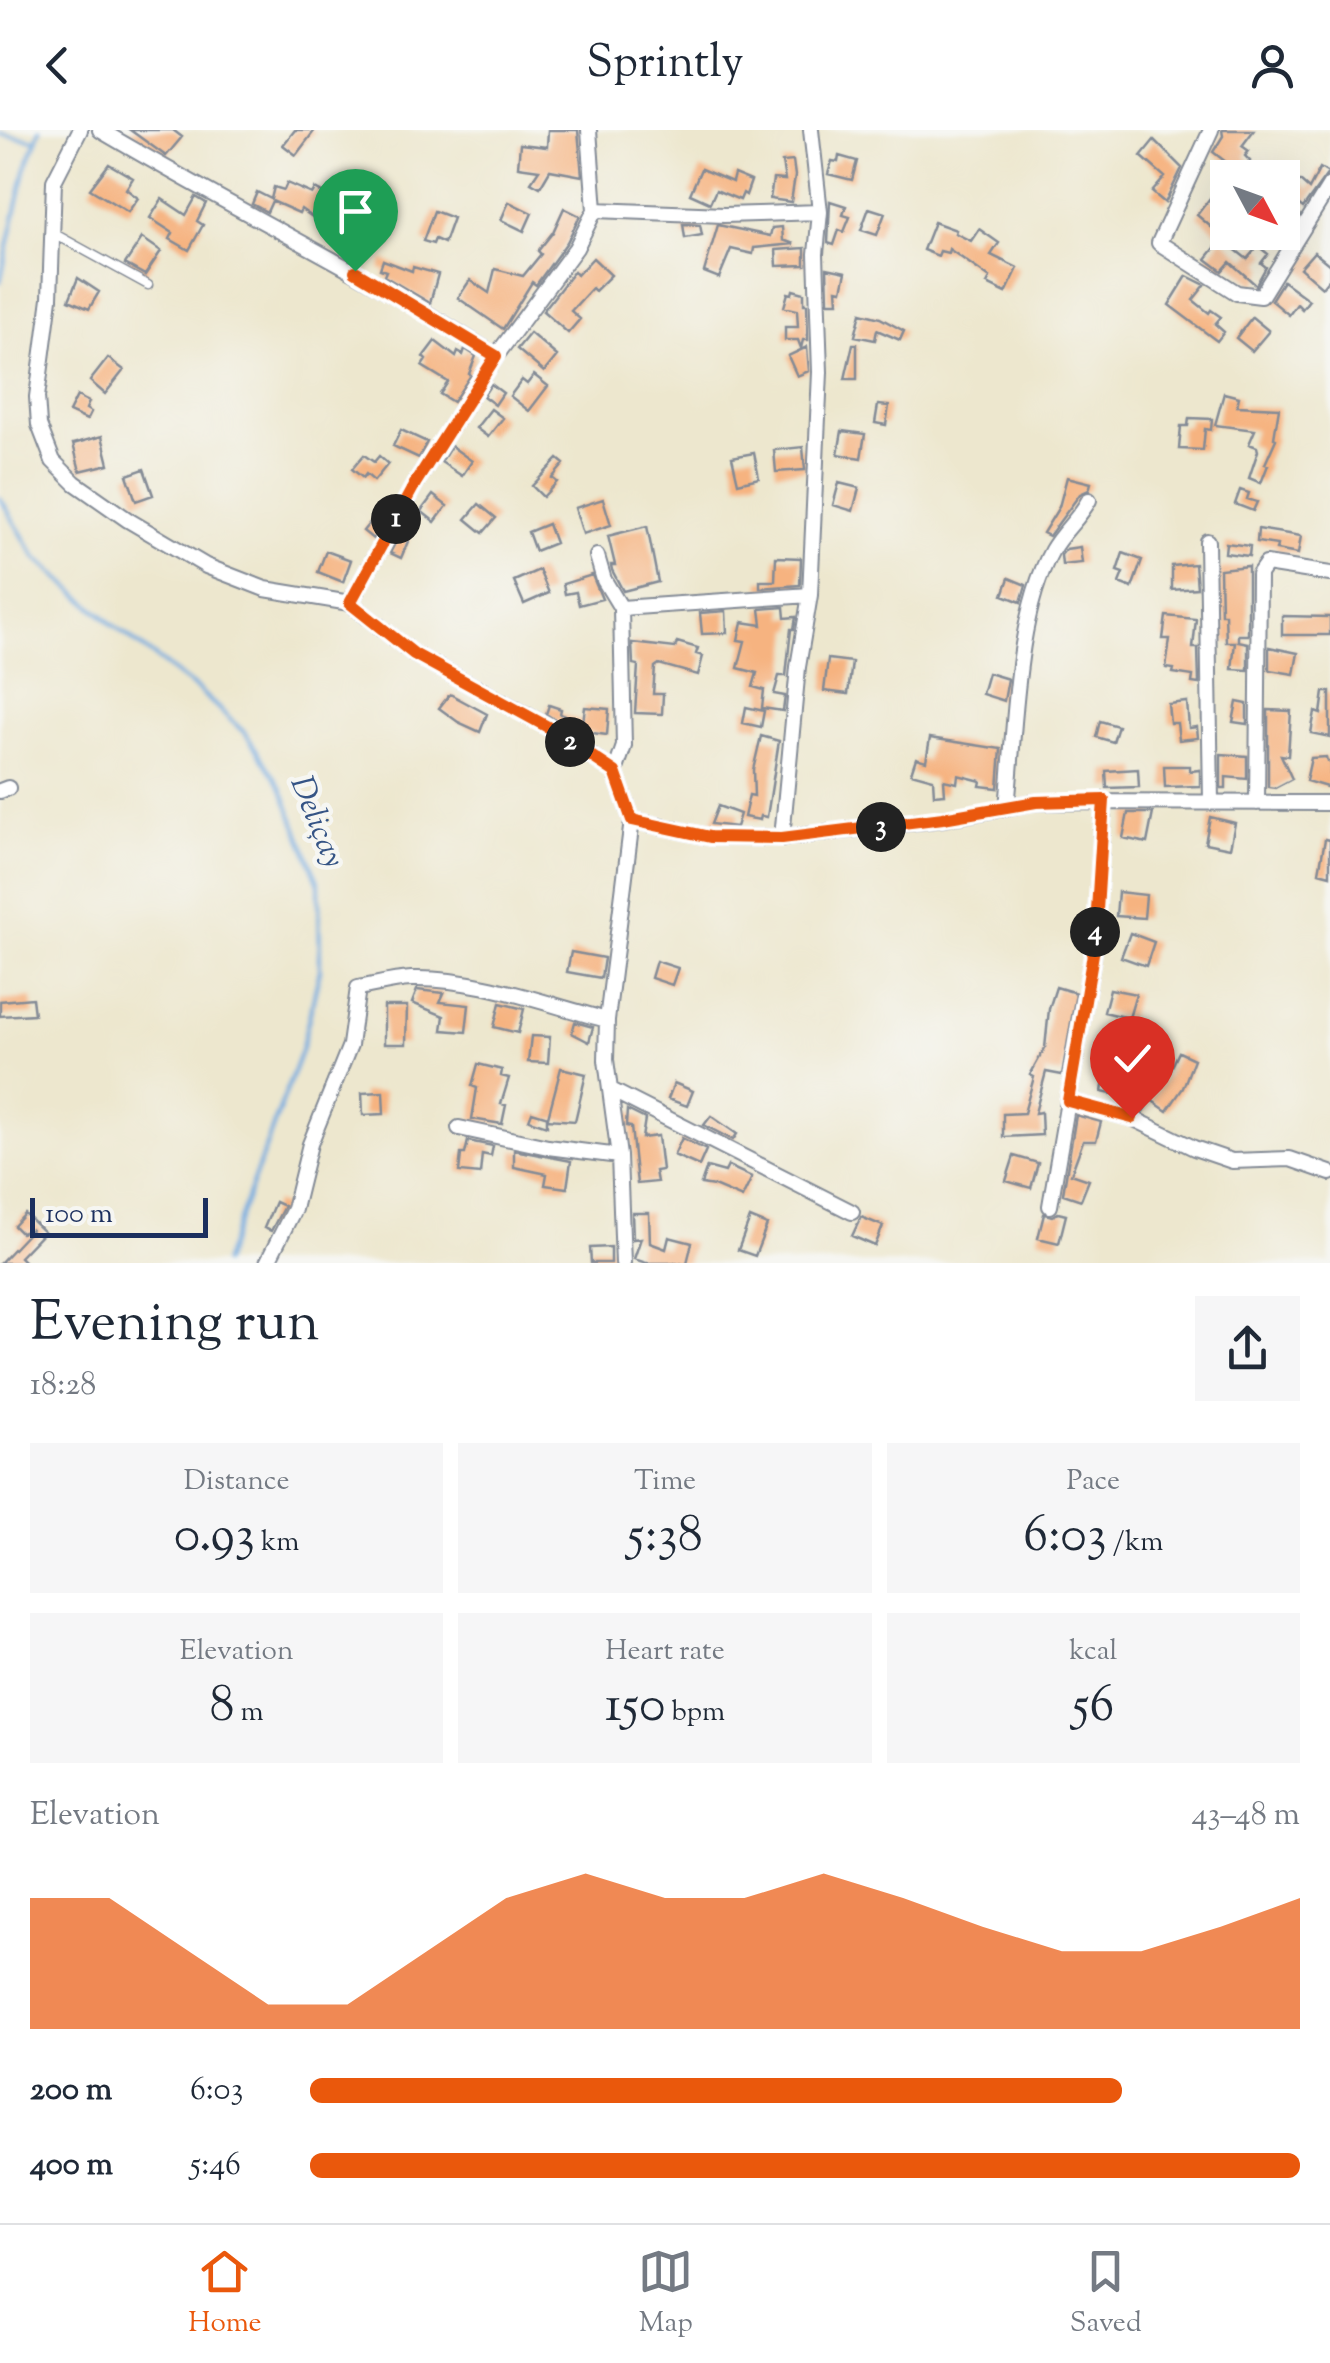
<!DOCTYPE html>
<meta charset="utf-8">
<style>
:root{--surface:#fff;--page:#f6f6f7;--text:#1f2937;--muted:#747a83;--line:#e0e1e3;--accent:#ea580c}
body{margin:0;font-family:"Sorts Mill Goudy",serif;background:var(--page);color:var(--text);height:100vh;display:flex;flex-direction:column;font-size:38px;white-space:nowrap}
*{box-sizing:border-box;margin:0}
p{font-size:32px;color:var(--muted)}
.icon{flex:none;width:55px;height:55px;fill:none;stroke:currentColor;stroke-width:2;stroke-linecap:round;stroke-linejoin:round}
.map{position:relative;height:1133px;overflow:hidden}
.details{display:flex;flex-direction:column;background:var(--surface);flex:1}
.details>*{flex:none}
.needle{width:65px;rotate:131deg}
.fabs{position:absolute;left:1210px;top:30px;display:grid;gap:20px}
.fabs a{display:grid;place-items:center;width:90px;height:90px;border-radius:0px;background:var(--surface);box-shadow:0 10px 40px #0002;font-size:50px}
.scale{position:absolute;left:30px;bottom:25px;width:178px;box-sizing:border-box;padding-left:10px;border:5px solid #1b2f5e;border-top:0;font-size:28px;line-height:35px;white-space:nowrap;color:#1b2f5e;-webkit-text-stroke:8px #f6f6f2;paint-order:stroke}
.pin{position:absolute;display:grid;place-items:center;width:85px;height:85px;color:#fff;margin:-102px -42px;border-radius:50% 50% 50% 0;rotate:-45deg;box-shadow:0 0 10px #0007}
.pin .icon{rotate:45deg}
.km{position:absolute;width:50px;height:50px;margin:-25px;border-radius:50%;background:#222;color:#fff;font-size:28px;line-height:50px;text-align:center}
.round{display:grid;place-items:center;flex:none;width:105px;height:105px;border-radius:0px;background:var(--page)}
.headline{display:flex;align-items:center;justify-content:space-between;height:170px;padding:0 30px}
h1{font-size:55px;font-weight:600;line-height:75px}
.figures{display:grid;grid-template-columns:repeat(3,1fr);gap:15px;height:170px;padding:10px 30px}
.figures div{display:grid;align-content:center;border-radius:0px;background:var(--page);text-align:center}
.figures b{font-size:50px;font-weight:600}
.figures small{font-size:28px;font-weight:400}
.figures p{font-size:28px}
.chart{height:280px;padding:20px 30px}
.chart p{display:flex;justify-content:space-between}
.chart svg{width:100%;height:180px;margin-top:10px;fill:var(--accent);opacity:.7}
ul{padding:0 30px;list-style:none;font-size:32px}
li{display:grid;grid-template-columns:160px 120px 1fr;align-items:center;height:75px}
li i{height:25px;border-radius:12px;background:var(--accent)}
header{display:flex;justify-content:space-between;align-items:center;height:130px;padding:0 30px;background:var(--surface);font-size:45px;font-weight:600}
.tab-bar{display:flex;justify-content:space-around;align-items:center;height:140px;border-top:2px solid var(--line);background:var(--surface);font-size:28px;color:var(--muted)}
.tab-bar a{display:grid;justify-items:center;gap:5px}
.tab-bar .active{color:var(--accent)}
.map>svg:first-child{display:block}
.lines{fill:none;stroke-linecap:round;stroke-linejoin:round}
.stream{stroke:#71aae0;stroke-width:4}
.building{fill:#f6b380}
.lane-casing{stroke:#848b96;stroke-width:11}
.street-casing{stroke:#848b96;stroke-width:18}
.lane{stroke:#fff;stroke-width:8}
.street{stroke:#fff;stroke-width:14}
.route-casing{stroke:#fff;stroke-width:20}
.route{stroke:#ea580c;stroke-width:12}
.labels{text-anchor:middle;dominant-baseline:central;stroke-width:9;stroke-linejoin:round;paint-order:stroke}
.water-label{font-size:32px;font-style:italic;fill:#355485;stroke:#f6f6f2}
</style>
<header><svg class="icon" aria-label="back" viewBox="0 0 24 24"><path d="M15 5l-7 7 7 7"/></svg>Sprintly<svg class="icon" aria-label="person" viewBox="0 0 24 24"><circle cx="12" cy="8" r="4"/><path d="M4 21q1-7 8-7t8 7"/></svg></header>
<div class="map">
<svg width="1330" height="1133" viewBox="0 0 1330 1133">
<rect width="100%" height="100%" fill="#f6f6f2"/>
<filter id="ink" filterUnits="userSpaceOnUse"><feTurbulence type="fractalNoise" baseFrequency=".01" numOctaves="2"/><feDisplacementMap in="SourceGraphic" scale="20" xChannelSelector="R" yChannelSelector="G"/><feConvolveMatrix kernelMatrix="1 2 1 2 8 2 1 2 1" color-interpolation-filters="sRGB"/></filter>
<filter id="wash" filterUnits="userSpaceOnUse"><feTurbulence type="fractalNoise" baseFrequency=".0048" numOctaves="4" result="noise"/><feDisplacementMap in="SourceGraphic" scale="40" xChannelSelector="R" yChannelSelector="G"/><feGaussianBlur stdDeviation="2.25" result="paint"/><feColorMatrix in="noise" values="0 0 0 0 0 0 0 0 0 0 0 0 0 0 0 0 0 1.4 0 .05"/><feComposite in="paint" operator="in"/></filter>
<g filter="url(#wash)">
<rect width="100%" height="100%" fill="#ede7ce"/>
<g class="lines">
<!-- stream -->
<path class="stream" d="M0,4L35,10
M0,152L25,40L40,0
M0,368L36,428L113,495L198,560L246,604L281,657L319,754L320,840L301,921L223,1133"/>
</g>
<g id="blocks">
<!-- building -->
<path class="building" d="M130,0H173L182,7L166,26Z
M295,0H315L296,25L283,15Z
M548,0H578L582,46L550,40L540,57L531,52L539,40L518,37L520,14L547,17Z
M1222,0H1254L1242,16L1249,21L1245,26L1250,31L1243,40L1238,36L1235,39L1213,22L1223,6Z
M1154,10L1182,38L1165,73L1152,62L1165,47L1141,26Z
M839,26L857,31L852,50L828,44L832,31L838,32Z
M793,31L795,46L791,72L770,69L773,49L785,50L782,32Z
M109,34L133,48L126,59L138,68L128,82L90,59Z
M1320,38L1328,43L1303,78L1288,66L1300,51L1309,59Z
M701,39L732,52L734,44L751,51L746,65L743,63L740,70L716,60L710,73L690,64Z
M287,53L312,64L315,59L331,68L325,79L342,90L335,103L301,79L299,83L272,71L267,82L252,74L257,62L271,69L274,57L284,60Z
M196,67L206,73L197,91L203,95L189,120L170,109L173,103L150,88L162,69L186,85Z
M1210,68L1228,82V89L1217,102L1197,85Z
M830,71L846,76L843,85L850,87L844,102L839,100L834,115L828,113Z
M509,72L532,83L524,101L501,90Z
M564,78L580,86L567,112L536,155L532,152L503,199L458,168L470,150L489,163L495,139L523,146L541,124L538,121L553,102Z
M869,78L885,83L877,105L861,100Z
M434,81L453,88L444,113L435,109L433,114L423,111Z
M934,92L956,100L955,103L971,111L979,99L999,113L991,125L1018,138L1006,163L987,154L990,148L949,119L948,123L940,121L938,126L923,120Z
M683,94L700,95L702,105L685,108Z
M718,95L770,106L772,98L782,97L783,110L794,114L754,118L753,124L731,119L719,148L704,142Z
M142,108L161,121L145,145L125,134Z
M1222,109L1247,129L1258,116L1268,124L1261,133L1266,137L1256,155L1230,132L1222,141L1206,129Z
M805,118V135L777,136L776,120Z
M1314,122L1330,135V147L1322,157L1300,138Z
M593,128L611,145L595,161L592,158L571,181L580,189L568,203L543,181L574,141L577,145Z
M383,130L412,141L413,137L438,144L430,173L384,146L386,141L380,139Z
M827,138L846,142L842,160L837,159L838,172H828Z
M1187,146L1205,155L1193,170L1209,183L1211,180L1221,187L1215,194L1224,202L1217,211L1169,175Z
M78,148L99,162L89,179L69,170Z
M1283,151L1309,170L1302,179L1297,174L1289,185L1271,170Z
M793,160L804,163V174H807L808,210H803L801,218L798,210H785V197H798L797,180L784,177L788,163L792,164Z
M861,183L880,188L904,201L900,210L877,200L875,210L855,206Z
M1252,187L1269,201L1252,221L1236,208Z
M530,203L557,226L544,242L517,219Z
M435,211L456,227L458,222L463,225L465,219L476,226L469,244L471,245L453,272L440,264L448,252L422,236L426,230L423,227Z
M853,214H857V249H845Z
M807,217L809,241L797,246L788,226Z
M108,228L124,240L105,264L90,251Z
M534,245L548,256L529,281L510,266L522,250L527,254Z
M491,254L503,263L495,275L483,266Z
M1224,263L1239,267L1237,276L1279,278L1274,308L1276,309L1265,334L1268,335L1261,353L1249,348L1258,321L1257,317L1249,314L1255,300L1215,295Z
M77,266L89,272L86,279L91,282L87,290L69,282Z
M878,275L889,276L886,295L875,293Z
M491,279L503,288L488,307L476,298Z
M1189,288L1212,289L1211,300L1205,299L1203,320L1179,319L1181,296H1188Z
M401,300L427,312L419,328L393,316Z
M842,301L865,304L861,328L838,324Z
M102,306L109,334L80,341L73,314Z
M451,316L472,331L462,346L441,332Z
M803,317L805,340L776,342L774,320Z
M754,323L759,348L738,353L732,327Z
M364,325L374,332L379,326L388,334L374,351L366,344L363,348L352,339Z
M558,329L564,334L552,348L557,352L543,367L532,356Z
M144,339L153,365L136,371L127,345Z
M1067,347L1091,353L1089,360L1080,364L1049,406L1043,403L1059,377Z
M839,353L859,358L853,381L833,375Z
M1240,360L1249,363L1247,369L1257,372L1253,381L1235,374Z
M433,365L447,376L435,392L421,381Z
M603,369L611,395L583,404L575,378Z
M479,374L496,388L483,403L466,389Z
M380,380L386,385L373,409L363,401Z
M405,394L414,397L401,428L390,423Z
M548,394L555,413L535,421L528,402Z
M647,396L658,452L623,461L612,440L611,435H615L608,406Z
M1258,399L1301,406L1298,424L1276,420L1277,415L1257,412Z
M1226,413L1250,416L1249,426L1225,423Z
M1080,417L1082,433L1062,435L1061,425L1066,419Z
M326,421L351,430L343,452L318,442Z
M1123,423L1142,430L1132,458L1119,453L1123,443L1117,441Z
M776,427L801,428L800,455L760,458V451H775Z
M1195,434L1197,458L1172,460V436Z
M1248,436V505H1238V511L1248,513V540L1232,539L1235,512H1226L1225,484H1221L1220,439Z
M539,440L549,463L524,474L514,451Z
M592,445L602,469L579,475L576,462L565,464L563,454Z
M1009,448L1026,455L1021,472L1003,465Z
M784,477L785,488L796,487L794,499H791L786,546H779L774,564L785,566L783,581L762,578L764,560L753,557L757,543L738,538L745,511L738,510L742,492L762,495L760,479Z
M726,481L727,503L702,504L700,483Z
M1166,486L1196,489L1193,518H1198L1199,554L1192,553L1193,546L1173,543L1174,539L1166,538L1170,509H1163Z
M1282,486L1330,487V505H1282Z
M677,512L698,518L696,524L703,526L698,545L659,534L655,537L653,564H663L662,584L635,583L638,535L633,534L632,513L675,518Z
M1269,517L1298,523L1294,544L1269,540Z
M828,529L852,532L848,564L824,561Z
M988,543L1008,549L1004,571L982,564Z
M1324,562H1330V607L1311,603L1315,582L1321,584Z
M450,564L487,584L480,602L458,592L439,578Z
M1187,572L1189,598L1197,597L1198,608L1179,610L1177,593H1170L1168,574Z
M1237,572L1247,574V594L1233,592Z
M549,575L561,579L560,584L583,592L585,577L609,579L607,605L571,600L546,584Z
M746,577L764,581L761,597L743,593Z
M1268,580L1291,581L1288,626L1281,625L1292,649L1275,658L1268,657Z
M1100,591L1118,596L1113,612L1096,607Z
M761,606L779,611L767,687L761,686L760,690L744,687L749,665L754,666L753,640Z
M930,608L1001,619L998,658L980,656L981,651L958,645L957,653L944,650L945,664L934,665L933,649L911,643L916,628L926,631Z
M1221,624L1247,626V649L1226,647V658H1221Z
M1326,627L1327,631H1330V658L1306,651L1311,628Z
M1164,636H1190V641L1200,640V656L1165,657Z
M1138,639L1139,657L1107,658L1106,641Z
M718,676L740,684L736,697L711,694Z
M1128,683H1153L1147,713L1123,708Z
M1210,687L1235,693L1230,718L1205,713Z
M1325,709L1330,710V745L1319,742Z
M1118,762L1146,765L1144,788L1116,786Z
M1130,803L1154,812L1146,836L1121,827Z
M571,822L604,828L601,848L567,842Z
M656,831L678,838L672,855L651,848Z
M1056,857L1076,863L1062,945L1046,942L1035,983L1041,982L1042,1005L1003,1007V984L1024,983L1034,947L1030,945L1045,918L1049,879Z
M1110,859L1136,864L1129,888L1104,882Z
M417,860L444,863L440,872L469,875L466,902L442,900L444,886L412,873Z
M32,868L34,884L0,886V871Z
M500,873L524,879L518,903L494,897Z
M384,876H407L406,914H384Z
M575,892L593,897L589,912L572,903Z
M531,906L550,907L548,933L528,932Z
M1179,922L1194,929L1183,958L1167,981L1151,970L1168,945Z
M478,934L502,940L501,946L509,948L501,974L506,975L502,994L472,989L477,958L472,956Z
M1106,936L1131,942L1127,958L1150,970L1143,982L1131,977L1135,969L1102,962Z
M561,938L586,944L575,991L547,989V996L529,990L532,982L548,987Z
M674,953L693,961L687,976L668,969Z
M383,962L384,984L363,985L362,963Z
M627,980L645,989L642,1008L658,1006L662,1040L655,1041L657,1052L637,1054L631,997L626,996Z
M1076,985L1101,992L1096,1011H1083L1071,1044L1089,1050L1081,1070L1063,1064Z
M711,986L737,1004L733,1010L704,995Z
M682,1008L706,1020L699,1036L674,1025Z
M468,1011L493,1016L491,1026L482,1024L480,1044L459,1042L461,1024H465Z
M514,1020L571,1031L567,1058L545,1055L547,1044L514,1037Z
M1014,1026L1038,1033L1031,1058L1006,1051Z
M728,1036L752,1047L742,1068L714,1056L701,1054L707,1037L725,1042Z
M275,1072L284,1076L271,1101L264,1098Z
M632,1083H649L650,1113L666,1119L669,1107L692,1113L687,1133H646L634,1129L641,1108L633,1109Z
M1058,1083L1066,1085L1059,1113L1038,1108L1044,1084L1053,1086Z
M25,1084L44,1102L20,1127L26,1133H0L32,1099L21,1103L14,1096Z
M861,1087L883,1096L875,1116L852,1106Z
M750,1088L767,1095L755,1126L738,1120Z
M611,1117V1133H591L590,1118Z"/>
</g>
</g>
<g filter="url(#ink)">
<use href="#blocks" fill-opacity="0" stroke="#848b96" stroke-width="2.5"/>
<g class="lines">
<!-- lane casing -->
<g class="lane-casing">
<path id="lane" d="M53,103L148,155"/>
</g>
<!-- street casing -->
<g class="street-casing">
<path id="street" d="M80,0L54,51L50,168L37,267L39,295L53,331L75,353L128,390L206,436L265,459L350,473L414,524L547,596L615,642
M100,0C231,78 368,144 496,226
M1211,0L1159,113L1237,163L1261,166L1330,55
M595,80L724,85L820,82
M1207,411L1211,672
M597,426L604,450L621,478L624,616L615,642L632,690L607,890L606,930L619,1026L623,1133
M350,473L416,352L496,226L576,118L595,80L589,0
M621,478L810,465
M0,661L8,658
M1104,670L1095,813L1068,971L1132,988L1194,1018L1232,1031L1290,1029L1330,1043
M1257,673L1259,444L1266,434L1330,444
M1007,677C1015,601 1015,487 1052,420C1062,402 1079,389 1089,370
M632,690L710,707L782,708L943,689L1036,672L1330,673
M782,708L798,537L810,465L820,242L816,124L820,82L811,0
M611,960L852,1082
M459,998L548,1017L619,1026
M1050,1076L1068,971
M267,1133L294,1079L310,1014L350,915L358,858C375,855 393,850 411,849C476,847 545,874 607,890"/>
</g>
<!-- lane -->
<use href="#lane" class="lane"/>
<!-- street -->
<use href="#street" class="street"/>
</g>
</g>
<g class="lines" filter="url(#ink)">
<!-- route casing -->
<g class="route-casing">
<path id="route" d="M355,141L496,226L416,352L350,473L414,524L546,596L615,642L632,690L710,707L782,708L943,688L1036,672L1104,670L1095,812L1068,971L1132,988"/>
</g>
<!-- route -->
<use href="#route" class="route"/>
</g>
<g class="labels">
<!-- water labels -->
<g class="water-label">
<text transform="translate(316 692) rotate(68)">Deliçay</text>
</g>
</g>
</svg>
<div class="fabs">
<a><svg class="needle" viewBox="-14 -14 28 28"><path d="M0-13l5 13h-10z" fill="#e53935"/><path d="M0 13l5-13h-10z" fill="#747a83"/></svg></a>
</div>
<div class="scale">100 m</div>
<div class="pin" style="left:355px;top:141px;background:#1e9e55"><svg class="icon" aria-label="arrive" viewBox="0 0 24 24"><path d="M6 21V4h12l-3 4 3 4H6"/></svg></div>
<div class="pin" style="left:1132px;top:988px;background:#d93025"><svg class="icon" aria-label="check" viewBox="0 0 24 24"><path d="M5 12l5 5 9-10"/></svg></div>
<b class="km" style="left:396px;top:389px">1</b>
<b class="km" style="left:570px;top:612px">2</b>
<b class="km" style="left:881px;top:697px">3</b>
<b class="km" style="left:1095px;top:802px">4</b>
</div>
<section class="details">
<div class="headline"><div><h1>Evening run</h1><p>18:28</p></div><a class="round"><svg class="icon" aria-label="share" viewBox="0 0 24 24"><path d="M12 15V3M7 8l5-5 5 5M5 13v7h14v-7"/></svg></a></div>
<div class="figures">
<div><p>Distance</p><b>0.93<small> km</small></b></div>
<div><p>Time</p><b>5:38</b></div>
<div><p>Pace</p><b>6:03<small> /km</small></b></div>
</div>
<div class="figures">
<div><p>Elevation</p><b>8<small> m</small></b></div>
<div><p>Heart rate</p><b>150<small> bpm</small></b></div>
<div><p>kcal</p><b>56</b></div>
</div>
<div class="chart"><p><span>Elevation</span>43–48 m</p>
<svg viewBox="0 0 160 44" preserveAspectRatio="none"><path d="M0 44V12L10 12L20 25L30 38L40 38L50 25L60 12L70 6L80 12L90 12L100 6L110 12L120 19L130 25L140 25L150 19L160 12V44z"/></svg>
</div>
<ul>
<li><b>200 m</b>6:03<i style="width:82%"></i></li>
<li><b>400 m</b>5:46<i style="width:100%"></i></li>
</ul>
</section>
<nav class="tab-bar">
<a class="active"><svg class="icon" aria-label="home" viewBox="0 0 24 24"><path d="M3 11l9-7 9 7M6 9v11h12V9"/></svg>Home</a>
<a><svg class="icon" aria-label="map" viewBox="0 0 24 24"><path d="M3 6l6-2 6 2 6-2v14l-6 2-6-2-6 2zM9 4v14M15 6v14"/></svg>Map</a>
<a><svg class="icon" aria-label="saved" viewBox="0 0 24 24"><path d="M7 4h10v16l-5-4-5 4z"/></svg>Saved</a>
</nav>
